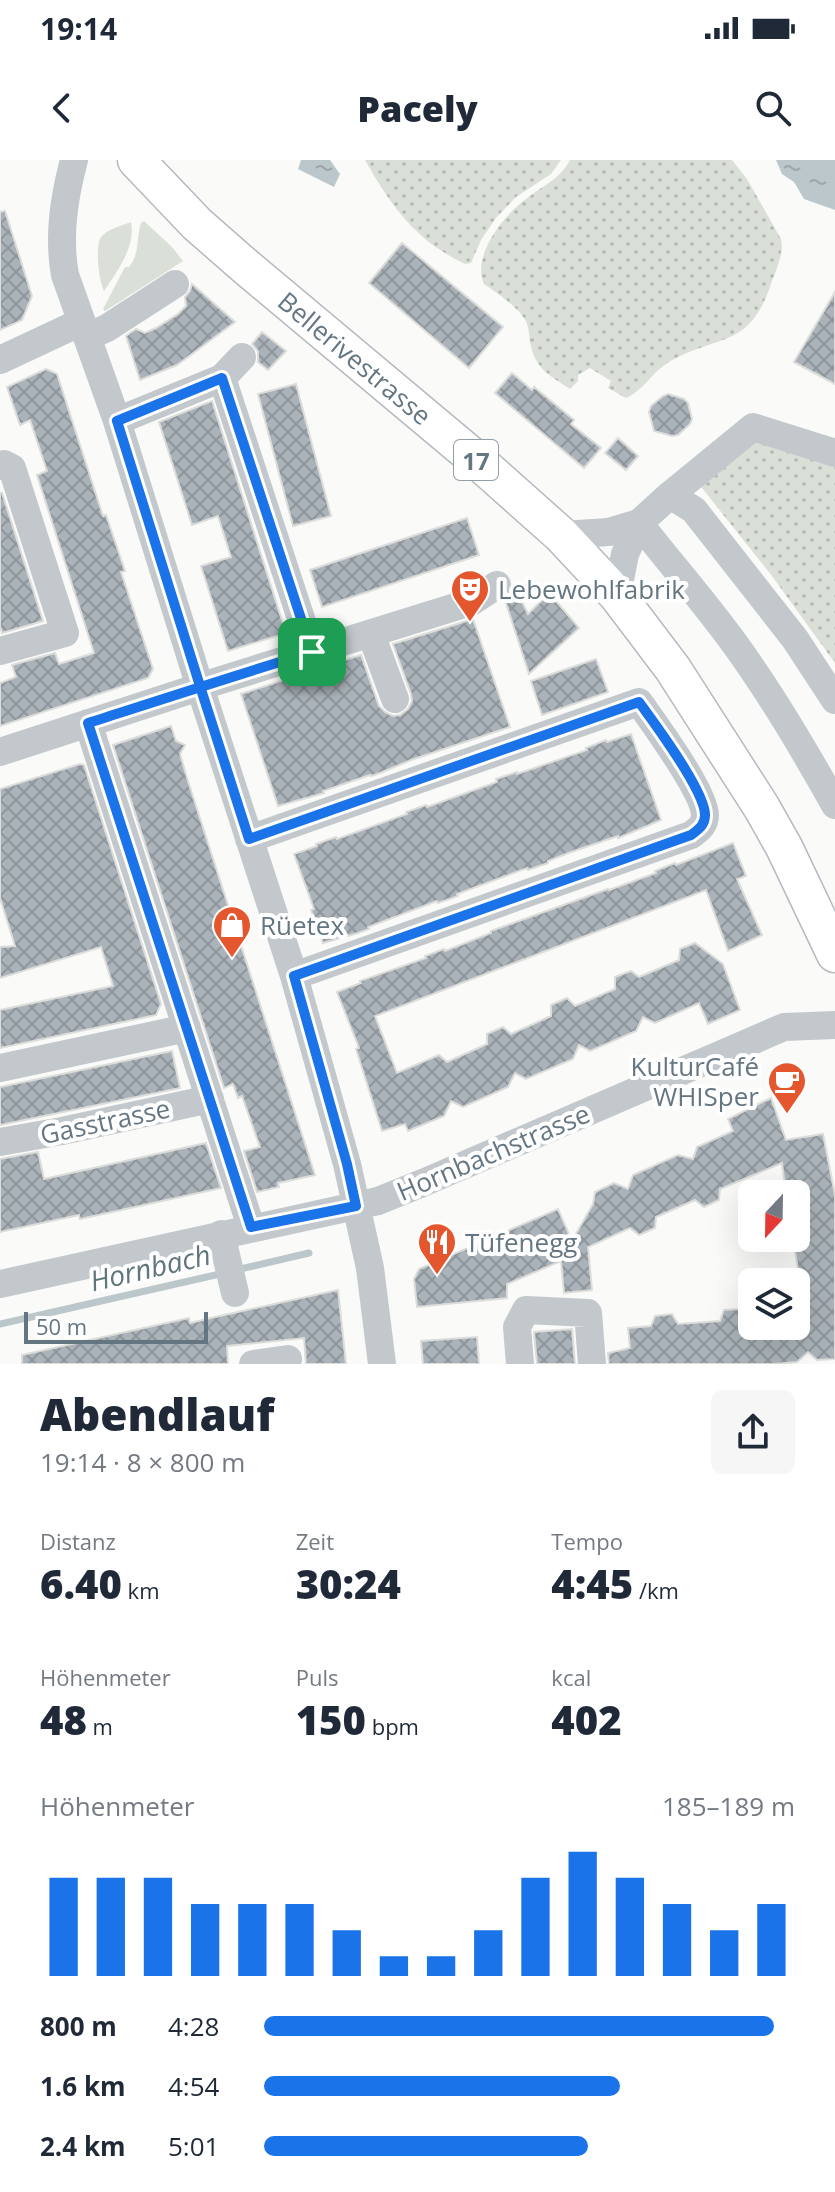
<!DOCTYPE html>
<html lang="de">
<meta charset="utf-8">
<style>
:root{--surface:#fff;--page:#f6f6f7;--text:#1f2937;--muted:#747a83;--accent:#1a73e8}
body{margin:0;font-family:"Open Sans",sans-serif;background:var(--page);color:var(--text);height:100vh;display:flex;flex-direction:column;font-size:30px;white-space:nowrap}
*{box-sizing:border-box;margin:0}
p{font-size:26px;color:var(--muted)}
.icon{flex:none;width:44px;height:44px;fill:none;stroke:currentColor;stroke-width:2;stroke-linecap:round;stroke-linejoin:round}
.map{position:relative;height:1204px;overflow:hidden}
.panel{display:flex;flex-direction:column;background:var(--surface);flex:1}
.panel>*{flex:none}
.needle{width:52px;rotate:202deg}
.tools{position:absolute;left:738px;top:1020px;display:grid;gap:16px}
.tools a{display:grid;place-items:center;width:72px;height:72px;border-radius:12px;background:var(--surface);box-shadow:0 8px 32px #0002;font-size:40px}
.scale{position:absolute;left:24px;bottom:20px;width:184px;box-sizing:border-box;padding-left:8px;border:4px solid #657683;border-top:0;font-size:22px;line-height:28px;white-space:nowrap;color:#657683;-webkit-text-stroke:6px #fff;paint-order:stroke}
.pin{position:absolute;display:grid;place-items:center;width:68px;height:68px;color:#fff;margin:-34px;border-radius:16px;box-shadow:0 4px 12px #0006}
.round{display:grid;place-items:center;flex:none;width:84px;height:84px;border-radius:12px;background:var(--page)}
.head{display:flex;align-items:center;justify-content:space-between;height:136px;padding:0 40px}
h1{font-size:44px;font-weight:800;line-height:60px}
.metrics{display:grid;grid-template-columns:repeat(3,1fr);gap:12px;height:136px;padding:8px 40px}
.metrics div{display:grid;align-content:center}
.metrics b{font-size:40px;font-weight:800}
.metrics small{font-size:22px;font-weight:400}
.metrics p{font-size:22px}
.chart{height:224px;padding:16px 40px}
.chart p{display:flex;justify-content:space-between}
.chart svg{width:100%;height:144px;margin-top:8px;stroke:var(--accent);stroke-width:6}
ul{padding:0 40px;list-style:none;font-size:26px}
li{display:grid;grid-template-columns:128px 96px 1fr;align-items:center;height:60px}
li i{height:20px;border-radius:10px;background:var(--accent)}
.status{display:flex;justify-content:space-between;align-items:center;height:56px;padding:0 40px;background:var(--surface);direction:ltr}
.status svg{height:22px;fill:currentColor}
header{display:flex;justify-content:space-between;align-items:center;height:104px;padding:0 40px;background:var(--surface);font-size:36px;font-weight:800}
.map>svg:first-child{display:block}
.grass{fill:url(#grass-dots)}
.garden{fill:#dadfd7}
.water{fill:url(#water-ripples)}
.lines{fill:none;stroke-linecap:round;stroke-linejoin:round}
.stream{stroke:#bbc7cb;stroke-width:7}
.building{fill:url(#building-cross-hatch);stroke:#dcdcda;stroke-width:2}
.major-casing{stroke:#b5babe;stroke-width:39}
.minor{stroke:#c3c8cc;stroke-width:28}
.major{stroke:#fff;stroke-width:36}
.route-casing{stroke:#fff;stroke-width:16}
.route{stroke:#1a73e8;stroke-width:10}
.labels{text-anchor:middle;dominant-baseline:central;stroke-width:8;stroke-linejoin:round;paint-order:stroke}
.shield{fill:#fff;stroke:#939fa8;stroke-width:2}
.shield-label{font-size:24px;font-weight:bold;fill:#657683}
.street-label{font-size:26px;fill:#657683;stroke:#fff}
.poi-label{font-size:26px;fill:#657683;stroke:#fff;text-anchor:start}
.water-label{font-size:28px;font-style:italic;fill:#60757c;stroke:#fff}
</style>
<div class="status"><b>19:14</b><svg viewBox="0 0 49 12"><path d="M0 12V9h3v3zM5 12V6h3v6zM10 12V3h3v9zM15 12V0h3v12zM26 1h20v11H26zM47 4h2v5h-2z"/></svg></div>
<header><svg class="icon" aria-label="back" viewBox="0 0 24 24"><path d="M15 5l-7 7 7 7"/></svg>Pacely<svg class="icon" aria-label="search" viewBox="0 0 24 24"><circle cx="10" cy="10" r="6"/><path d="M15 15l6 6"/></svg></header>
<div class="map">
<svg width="835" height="1204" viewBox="0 0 835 1204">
<defs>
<pattern id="grass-dots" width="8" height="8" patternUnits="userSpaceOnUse" patternTransform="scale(2)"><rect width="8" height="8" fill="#dadfd7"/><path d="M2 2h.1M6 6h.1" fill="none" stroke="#b4b9b4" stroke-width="1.8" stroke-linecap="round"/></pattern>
<pattern id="water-ripples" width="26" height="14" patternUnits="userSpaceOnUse" patternTransform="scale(2)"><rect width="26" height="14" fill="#bbc7cb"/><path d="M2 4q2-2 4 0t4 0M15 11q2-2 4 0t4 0" fill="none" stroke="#9ca6aa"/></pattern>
<pattern id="building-cross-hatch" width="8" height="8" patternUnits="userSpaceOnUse" patternTransform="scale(2)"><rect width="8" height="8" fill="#aab3b9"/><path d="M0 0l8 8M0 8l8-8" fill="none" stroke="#8e969c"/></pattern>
</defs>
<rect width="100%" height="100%" fill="#fafaf8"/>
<!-- grass -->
<path class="grass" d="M365,0H561L551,14L516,37L496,58L481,80L471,103L465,104C416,81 391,46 365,0Z
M570,0H732L747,19L781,79C784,93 777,108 772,121C750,190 719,173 669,202C652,212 643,231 626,238L608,228L611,221L590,208L578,215V221L570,229C549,215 535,209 530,182C529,174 529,165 524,158C514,144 498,134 484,124C471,95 505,54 527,38C544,25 560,19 570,0Z
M756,278L835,304V503L772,416L698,323Z"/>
<!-- garden -->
<path class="garden" d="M144,61L172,87L183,101L105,151L103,149L125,107H129C140,94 136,79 141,63Z
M131,62C136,86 117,112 104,131C99,122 94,84 102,76C108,69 123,65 131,62Z"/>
<!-- water -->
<path class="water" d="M301,0H330L340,14L334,27L298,9Z
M776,0H835V50L804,39L794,22L782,14Z"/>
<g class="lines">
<!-- stream -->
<path class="stream" d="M236,1110L309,1093
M0,1164L224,1113"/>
</g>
<!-- building -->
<path class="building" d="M5,51L32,136L22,160L0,170V52Z
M402,83L503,167L469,208L369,123Z
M192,124L235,162L177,205L140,220L126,176L136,169L145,173L156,168L178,154L186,146L185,137L190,131Z
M835,132V224L794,202Z
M262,172L286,191L268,210L258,202V191L252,184Z
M46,209L57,214L103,356L106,355L125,411L121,412L153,509L148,518L0,566V523L16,517L12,505L55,493L59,504L94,493L37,315L47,311L30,260L20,265L7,227Z
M512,213L532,230L534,227L574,260L571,264L601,288L584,308L495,233Z
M296,224L331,356L293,366L258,234Z
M668,234L684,239L688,243L692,259L690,264L678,275L672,276L654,271L649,252L651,246L663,236Z
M212,241L286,473L228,491L201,406L231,397L218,356L192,365L159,262Z
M618,278L638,296L626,310L605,293Z
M0,333H2L43,461L2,473L0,466Z
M467,358L479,395L322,447L310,410Z
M514,425L528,454L549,433L579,468L529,514L505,440L512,433Z
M473,459L510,567L411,600L380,613L371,616L370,615L323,631L324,633L278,646L241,534L361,495L379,546L385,552L393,556L400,555L408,549L412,541L411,534L393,484Z
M596,499L608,532L542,555L531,521Z
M171,566L176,581L185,585L180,594L187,618L315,1015L278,1023L279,1027L257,1032L244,991L260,987L242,936L238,938L233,924L224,928L113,585Z
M631,574L661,660L628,674L618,678V676L571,692L548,701V703L528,710L527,708L457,734L458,736L438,743L437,741L368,767L369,769L358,773L323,783L311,750L314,749L294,694L317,686L316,684L336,677L337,679L407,654L406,652L426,645L427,647L452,638L497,622L496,619L517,612V614L587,590L586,588L606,580L607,582Z
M80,604L84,605L161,844L156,855L0,888V850L113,826L101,787L0,818V787L15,786L0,738V629Z
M733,683L746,716L737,719L762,775L728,791L706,730L375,856L397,913L439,895L447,902L487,884V874L503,867L511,874L551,856V845L567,838L575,846L615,829V817L631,811L639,817L679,800L680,789L695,783L723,804L740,850L708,864L699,843L655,863L643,857L636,871L590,891L579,885L573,899L526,919L515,913L508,927L463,947L451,941L444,956L422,965L408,971L405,964L382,971L356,889L359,888L337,832L361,823L360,821L426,798L425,796L444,789L445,791L491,773V771L608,729L609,730L656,713L655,711L675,703L676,705Z
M172,891L180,928L0,965V927Z
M771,938L786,980L823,974L835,1035V1199L817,1200L808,1192L797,1202L774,1204H609L608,1193L630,1188L628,1168L651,1166L655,1156L672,1154L678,1164L720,1161L724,1150L742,1149L752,1166H796V1155L805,1154L793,1078H796V1034H786L782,1003L720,1029L719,1040L704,1047L695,1040L656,1057L655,1068L639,1075L630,1068L588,1087L592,1130L564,1133L561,1101L507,1124V1138L417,1147L414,1119L419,1109L558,1049L572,1081L593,1044L595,1032L614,1023L628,1029L633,1015L678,995L693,999L697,987L733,971L728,959Z
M206,983L221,1028L80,1059L79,1055L0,1072V999L38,992L44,1019Z
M338,1130L346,1204H306L304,1178L227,1186L228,1204H22V1195L189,1158L190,1163L211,1158Z
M572,1169L575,1204H537L534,1172Z
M477,1177L479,1204H423L421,1181Z"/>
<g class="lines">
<!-- major casing -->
<g class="major-casing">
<path id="major" d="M136,0L197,64L245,106L479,302L561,375L617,435L673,509L762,648L784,687L835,794"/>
</g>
<!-- minor -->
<path class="minor" d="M74,0C64,38 58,76 65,115L117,261L200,527L294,816L347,1004L370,1108L382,1204
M87,177L107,168L175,124
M0,200L81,162
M222,218L242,197
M117,261L222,218L312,492
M0,306L4,304L12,308L65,473L0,491
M670,335L694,350L795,479L835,540
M561,375L609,372L639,363L670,335L753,267L835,293
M617,435L625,394L639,363C673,407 710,448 742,494C776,542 806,593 835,645
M371,474L395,539
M88,563L251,1067
M0,592L221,520L471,442L497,425
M249,679L639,542C655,565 704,631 705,655C705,665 699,669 691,675L294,816
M0,908L187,868
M0,982L62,971L210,939
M221,1074L235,1133
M0,1124L378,1041L425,1022L784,867L835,865
M253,1204L288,1199
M520,1204L517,1167L526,1150L588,1153L592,1204"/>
<!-- major -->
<use href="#major" class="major"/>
</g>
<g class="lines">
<!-- route casing -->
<g class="route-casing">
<path id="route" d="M312,492C237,515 163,539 88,563L251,1067L356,1046L347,1004L294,816L691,675C699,669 705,665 705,655C705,631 655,564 639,542L249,679C204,540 160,400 117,261L222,218L312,492"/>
</g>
<!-- route -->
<use href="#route" class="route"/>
</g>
<!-- icons -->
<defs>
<g id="theatre-pin" transform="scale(2)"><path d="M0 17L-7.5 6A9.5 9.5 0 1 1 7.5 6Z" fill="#e4572e" stroke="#fff"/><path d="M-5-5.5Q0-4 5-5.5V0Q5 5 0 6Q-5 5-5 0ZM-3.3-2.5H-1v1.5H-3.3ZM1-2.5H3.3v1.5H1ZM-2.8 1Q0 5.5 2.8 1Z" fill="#fff"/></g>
<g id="shop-pin" transform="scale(2)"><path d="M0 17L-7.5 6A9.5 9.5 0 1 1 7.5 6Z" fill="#e4572e" stroke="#fff"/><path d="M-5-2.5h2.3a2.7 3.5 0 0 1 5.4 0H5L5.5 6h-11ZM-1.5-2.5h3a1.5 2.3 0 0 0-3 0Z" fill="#fff"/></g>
<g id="cafe-pin" transform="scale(2)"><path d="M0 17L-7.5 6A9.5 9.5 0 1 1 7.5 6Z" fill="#e4572e" stroke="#fff"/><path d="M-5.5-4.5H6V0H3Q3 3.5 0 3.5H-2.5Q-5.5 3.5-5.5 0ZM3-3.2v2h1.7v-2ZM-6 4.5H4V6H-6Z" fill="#fff"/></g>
<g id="restaurant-pin" transform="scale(2)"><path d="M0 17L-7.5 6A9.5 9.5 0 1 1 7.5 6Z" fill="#e4572e" stroke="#fff"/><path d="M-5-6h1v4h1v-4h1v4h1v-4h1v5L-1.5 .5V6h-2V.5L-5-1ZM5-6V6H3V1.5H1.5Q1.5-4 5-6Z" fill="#fff"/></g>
</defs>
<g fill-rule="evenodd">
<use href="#theatre-pin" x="470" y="429"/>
<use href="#shop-pin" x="232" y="765"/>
<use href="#cafe-pin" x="787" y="921"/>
<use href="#restaurant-pin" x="437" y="1082"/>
</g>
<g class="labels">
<!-- shield labels -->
<rect class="shield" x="454" y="280" width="44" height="40" rx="6"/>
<g class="shield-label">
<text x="476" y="300">17</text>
</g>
<!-- street labels -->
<g class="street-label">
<text transform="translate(355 198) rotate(40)">Bellerivestrasse</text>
<text transform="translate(105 961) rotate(-12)">Gasstrasse</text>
<text transform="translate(493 992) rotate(-23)">Hornbachstrasse</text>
</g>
<!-- poi labels -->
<g class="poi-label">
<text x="498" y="429">Lebewohlfabrik</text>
<text x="260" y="765">Rüetex</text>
<text x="759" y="906" text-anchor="end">KulturCafé<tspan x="759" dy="30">WHISper</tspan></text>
<text x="465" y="1082">Tüfenegg</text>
</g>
<!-- water labels -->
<g class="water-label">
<text transform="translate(150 1107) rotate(-13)">Hornbach</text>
</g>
</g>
</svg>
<div class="tools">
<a><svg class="needle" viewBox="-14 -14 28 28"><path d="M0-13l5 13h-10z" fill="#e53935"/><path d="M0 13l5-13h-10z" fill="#747a83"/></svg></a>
<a><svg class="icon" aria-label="layers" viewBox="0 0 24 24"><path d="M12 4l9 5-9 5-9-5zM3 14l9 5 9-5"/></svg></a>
</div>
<div class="scale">50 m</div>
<div class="pin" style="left:312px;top:492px;background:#1e9e55"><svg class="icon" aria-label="arrive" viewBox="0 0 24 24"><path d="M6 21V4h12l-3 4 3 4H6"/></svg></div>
</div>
<section class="panel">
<div class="head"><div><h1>Abendlauf</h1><p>19:14 · 8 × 800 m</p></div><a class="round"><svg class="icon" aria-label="share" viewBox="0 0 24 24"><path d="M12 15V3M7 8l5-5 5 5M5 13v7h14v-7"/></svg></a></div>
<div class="metrics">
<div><p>Distanz</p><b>6.40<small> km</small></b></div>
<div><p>Zeit</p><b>30:24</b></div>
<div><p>Tempo</p><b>4:45<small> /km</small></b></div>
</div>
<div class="metrics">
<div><p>Höhenmeter</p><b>48<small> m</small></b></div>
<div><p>Puls</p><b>150<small> bpm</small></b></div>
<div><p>kcal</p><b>402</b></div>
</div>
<div class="chart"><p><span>Höhenmeter</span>185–189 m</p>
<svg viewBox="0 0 160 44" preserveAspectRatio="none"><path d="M5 44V14M15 44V14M25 44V14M35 44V22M45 44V22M55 44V22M65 44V30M75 44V38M85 44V38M95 44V30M105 44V14M115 44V6M125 44V14M135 44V22M145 44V30M155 44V22"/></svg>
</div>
<ul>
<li><b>800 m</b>4:28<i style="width:96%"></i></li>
<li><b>1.6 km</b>4:54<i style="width:67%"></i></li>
<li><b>2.4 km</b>5:01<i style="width:61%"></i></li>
</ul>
</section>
